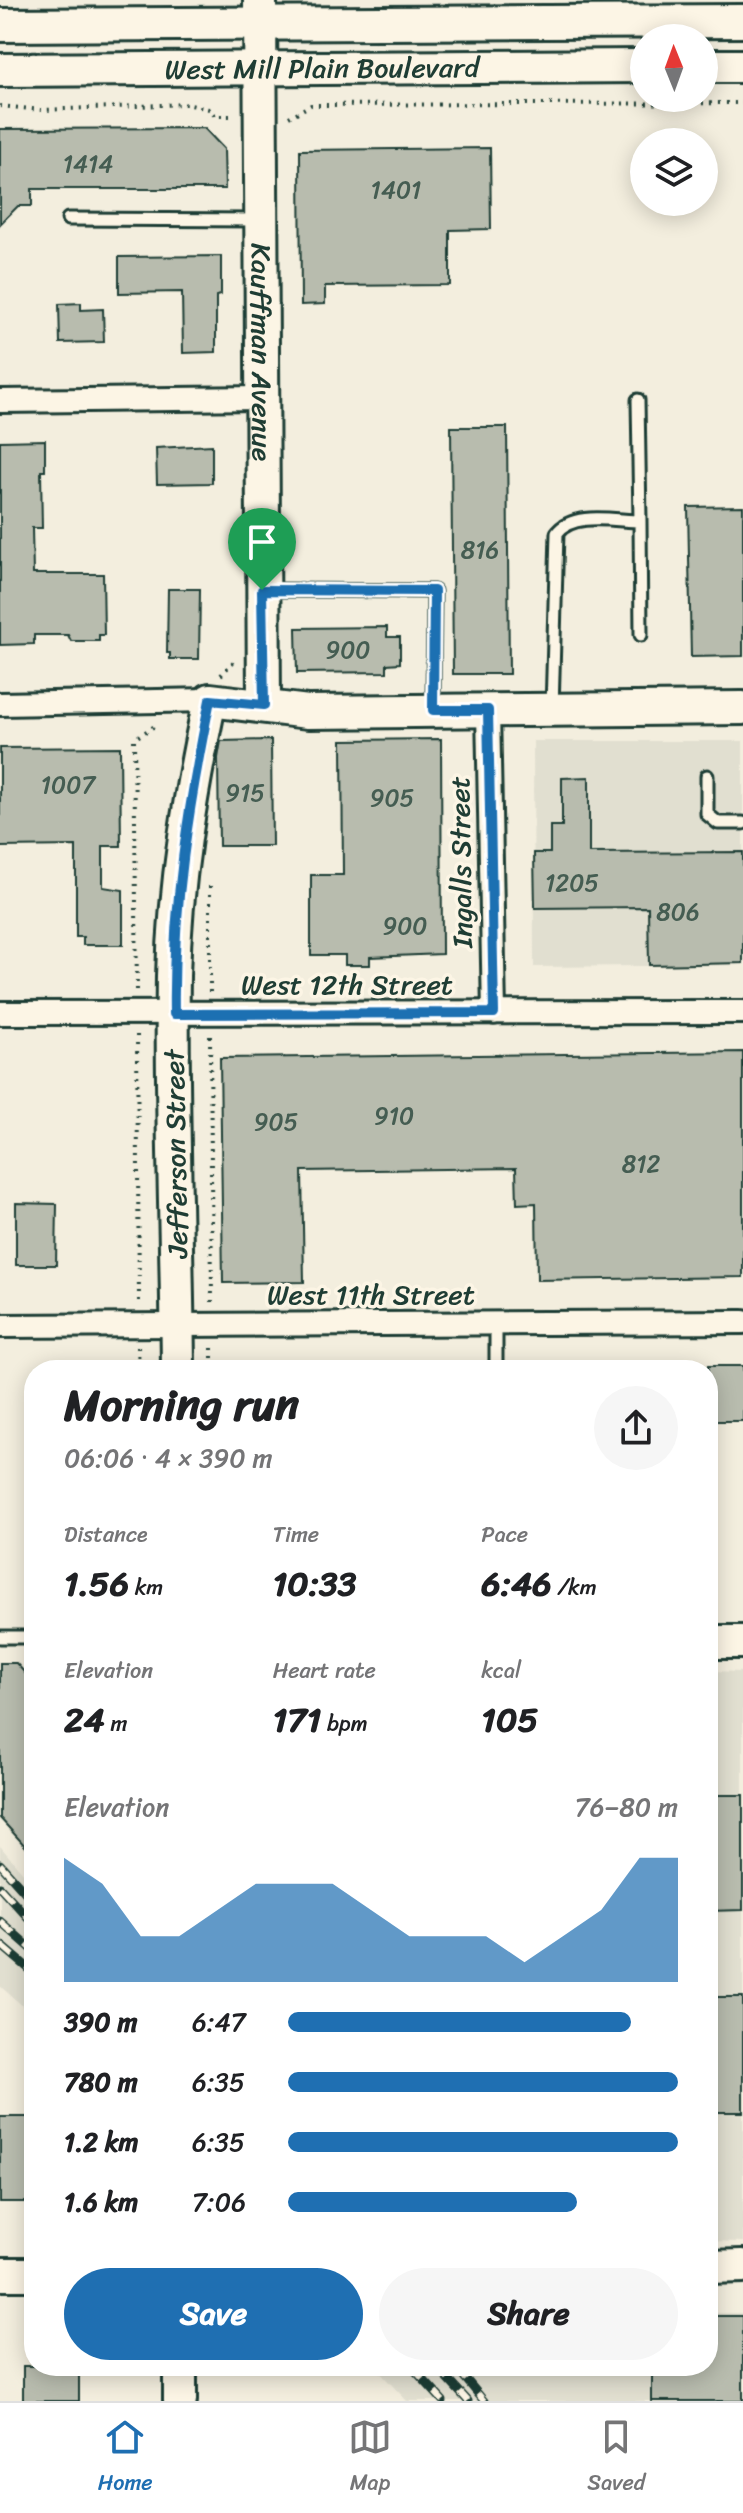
<!DOCTYPE html>
<meta charset="utf-8">
<style>
:root{--surface:#fff;--page:#f6f6f6;--text:#202124;--muted:#757577;--line:#e0e0e0;--accent:#1f6fb2}
body{margin:0;font-family:Sriracha,sans-serif;background:var(--page);color:var(--text);height:100vh;display:flex;flex-direction:column;font-size:30px;white-space:nowrap}
*{box-sizing:border-box;margin:0}
p{font-size:26px;color:var(--muted)}
.icon{flex:none;width:44px;height:44px;fill:none;stroke:currentColor;stroke-width:2;stroke-linecap:round;stroke-linejoin:round}
.map{position:relative;flex:1;overflow:hidden}
.sheet{position:absolute;left:24px;top:1360px;width:694px;height:1016px;display:flex;flex-direction:column;background:var(--surface);border-radius:32px;box-shadow:0 4px 20px #0003}
.sheet>*{flex:none}
.needle{width:52px;rotate:359deg}
.controls{position:absolute;left:630px;top:24px;display:grid;gap:16px}
.controls a{display:grid;place-items:center;width:88px;height:88px;border-radius:50%;background:var(--surface);box-shadow:0 4px 20px #0003;font-size:40px}
.pin{position:absolute;display:grid;place-items:center;width:68px;height:68px;color:#fff;margin:-82px -34px;border-radius:50% 50% 50% 0;rotate:-45deg;box-shadow:0 0 8px #0007}
.pin .icon{rotate:45deg}
.round{display:grid;place-items:center;flex:none;width:84px;height:84px;border-radius:42px;background:var(--page)}
.head{display:flex;align-items:center;justify-content:space-between;height:136px;padding:0 40px}
h1{font-size:44px;font-weight:700;line-height:60px}
.stats{display:grid;grid-template-columns:repeat(3,1fr);gap:12px;height:136px;padding:8px 40px}
.stats div{display:grid;align-content:center}
.stats b{font-size:34px;font-weight:700}
.stats small{font-size:22px;font-weight:400}
.stats p{font-size:22px}
.chart{height:224px;padding:16px 40px}
.chart p{display:flex;justify-content:space-between}
.chart svg{width:100%;height:144px;margin-top:8px;fill:var(--accent);opacity:.7}
.action{display:flex;gap:16px;margin-top:auto;padding:16px 40px}
.action a{flex:1;height:92px;border-radius:48px;background:var(--accent);color:#fff;font-size:32px;font-weight:700;line-height:92px;text-align:center}
.action a+a{background:var(--page);color:var(--text)}
ul{padding:0 40px;list-style:none;font-size:26px}
li{display:grid;grid-template-columns:128px 96px 1fr;align-items:center;height:60px}
li i{height:20px;border-radius:10px;background:var(--accent)}
.tabs{display:flex;justify-content:space-around;align-items:center;height:112px;border-top:2px solid var(--line);background:var(--surface);font-size:22px;color:var(--muted)}
.tabs a{display:grid;justify-items:center;gap:4px}
.tabs .selected{color:var(--accent)}
.map>svg:first-child{display:block}
.built{fill:#e1dfd0}
.building{fill:#b8bcae;stroke:#1f3d34;stroke-width:2}
.lines{fill:none;stroke-linecap:round;stroke-linejoin:round}
.lane-casing{stroke:#1f3d34;stroke-width:17}
.street-casing{stroke:#1f3d34;stroke-width:28}
.secondary-casing{stroke:#1f3d34;stroke-width:38}
.path{stroke:#1f3d34;stroke-width:4;stroke-dasharray:2 6;stroke-linecap:butt}
.lane{stroke:#fcf5e5;stroke-width:11}
.street{stroke:#fcf5e5;stroke-width:22}
.secondary{stroke:#fcf5e5;stroke-width:32}
.rail-casing{stroke:#1f3d34;stroke-width:9}
.rail{stroke:#fcf5e5;stroke-width:6;stroke-dasharray:18;stroke-linecap:butt}
.route-casing{stroke:#fff;stroke-width:16}
.route{stroke:#1f6fb2;stroke-width:10}
.labels{text-anchor:middle;dominant-baseline:central;stroke-width:7;stroke-linejoin:round;paint-order:stroke}
.number-label{font-size:24px;fill:#455d52}
.street-label{font-size:28px;fill:#1f3d34;stroke:#fcf5e5}
</style>
<div class="map">
<svg width="743" height="2401" viewBox="0 0 743 2401">
<rect width="100%" height="100%" fill="#f3eede"/>
<filter id="ink" filterUnits="userSpaceOnUse"><feTurbulence type="fractalNoise" baseFrequency=".0125" numOctaves="2"/><feDisplacementMap in="SourceGraphic" scale="16" xChannelSelector="R" yChannelSelector="G"/><feConvolveMatrix kernelMatrix="1 2 1 2 8 2 1 2 1" color-interpolation-filters="sRGB"/></filter>
<g filter="url(#ink)">
<!-- built -->
<path class="built" d="M533,741H743V965L534,967Z
M708,1671L743,1672V2242L708,2241Z
M0,1846L34,1886V2016L0,1986Z
M708,2313H743V2401H407L374,2366H708Z"/>
<!-- building -->
<path class="building" d="M204,128L224,149L225,189H32V206H18L0,224V129Z
M490,148L491,229L450,230V285L325,286V304L301,305L300,150Z
M221,256V295L216,296V352L183,353L182,292L119,293V257Z
M81,303V310L103,309L104,342L60,343L59,304Z
M451,427H507L509,674H453Z
M45,440V471H41L42,528H32L33,574H103L104,635H99V641H71L68,635H34V644L0,645V441Z
M212,445V483L157,484L156,448Z
M743,506V656L691,657L688,507Z
M168,589H200L199,659H170V653H167Z
M387,627V637H400V663L387,664V672L297,673L296,628Z
M441,739L442,954L370,957V965H345V955H311V875H343L342,740Z
M271,740L272,846H219L218,758L221,741Z
M120,747L121,846H103V887L123,890V945H83V937H76V846L0,847V748Z
M589,777V853L743,852V963L649,965L648,907L535,908L534,853H550V826H562V778Z
M743,1052V1277L537,1280L536,1203L517,1204L516,1168L302,1171L304,1282L223,1283L220,1058Z
M16,1203L57,1204L56,1265H16Z
M708,1366H743V1421H708Z
M0,1663H16L34,1683V1856L0,1818Z
M708,1795H743V1910L708,1911Z
M708,1997H743V2112H708Z
M0,2117H34V2202H0Z
M708,2316H743V2401H652V2366H708Z
M23,2366H79V2401H23Z"/>
<g class="lines">
<!-- lane casing -->
<g class="lane-casing">
<path id="lane" d="M68,219L260,220
M638,400L640,521
M267,590L434,591L433,707
M552,709L557,533C573,511 616,521 640,521L641,635
M707,776V814L718,823H743
M496,1323V1370
M0,1637H34"/>
</g>
<!-- street casing -->
<g class="street-casing">
<path id="street" d="M0,401L261,398
M0,704L210,700
M488,710L494,1013
M0,1013L743,1012
M0,1326L743,1322"/>
</g>
<!-- secondary casing -->
<g class="secondary-casing">
<g id="secondary">
<path id="s1" d="M260,0L264,705"/>
<path d="M0,25L743,21"/>
<path d="M704,66H743"/>
<path id="s2" d="M0,70L644,66"/>
<path d="M178,1370C177,1239 171,1107 173,976C175,883 191,790 210,700L308,712L743,708"/>
<path d="M708,1642H743"/>
<path d="M708,2267L743,2266"/>
<path d="M0,2274H34"/>
<path d="M180,2366V2401"/>
</g>
</g>
<!-- path -->
<path class="path" d="M0,106L41,110L186,104L209,109L215,116H232
M289,117L311,105L743,103
M221,675L234,661
M137,990L134,739L158,724
M210,992V880
M137,1035L139,1302
M210,1036L212,1304
M138,1347L139,1370
M212,1348V1370"/>
<!-- lane -->
<use href="#lane" class="lane"/>
<!-- street -->
<use href="#street" class="street"/>
<!-- secondary -->
<use href="#secondary" class="secondary"/>
<!-- rail casing -->
<g class="rail-casing">
<path id="rail" d="M0,1864L34,1902
M0,1887L34,1924
M0,1921L34,1951
M0,1944L34,1973
M411,2366L443,2401
M436,2366L468,2401
M455,2366L484,2401"/>
</g>
<!-- rail -->
<use href="#rail" class="rail"/>
</g>
</g>
<g class="lines" filter="url(#ink)">
<!-- route casing -->
<g class="route-casing">
<path id="route" d="M262,590L434,591L433,710H488L494,1013L174,1014C172,908 189,803 210,700L264,705Z"/>
</g>
<!-- route -->
<use href="#route" class="route"/>
</g>
<g class="labels">
<!-- number labels -->
<g class="number-label">
<text x="88" y="164">1414</text>
<text x="396" y="190">1401</text>
<text x="480" y="550">816</text>
<text x="348" y="650">900</text>
<text x="68" y="785">1007</text>
<text x="245" y="793">915</text>
<text x="392" y="798">905</text>
<text x="572" y="883">1205</text>
<text x="678" y="912">806</text>
<text x="405" y="926">900</text>
<text x="394" y="1116">910</text>
<text x="276" y="1122">905</text>
<text x="641" y="1164">812</text>
</g>
<!-- street labels -->
<g class="street-label">
<text stroke="none"><textPath href="#s2" startOffset="322">West Mill Plain Boulevard</textPath></text>
<text stroke="none"><textPath href="#s1" startOffset="352">Kauffman Avenue</textPath></text>
<text transform="translate(461 862) rotate(-91)">Ingalls Street</text>
<text x="347" y="984">West 12th Street</text>
<text transform="translate(176 1154) rotate(-91)">Jefferson Street</text>
<text x="371" y="1294">West 11th Street</text>
</g>
</g>
</svg>
<div class="controls">
<a><svg class="needle" viewBox="-14 -14 28 28"><path d="M0-13l5 13h-10z" fill="#e53935"/><path d="M0 13l5-13h-10z" fill="#757577"/></svg></a>
<a><svg class="icon" aria-label="layers" viewBox="0 0 24 24"><path d="M12 4l9 5-9 5-9-5zM3 14l9 5 9-5"/></svg></a>
</div>
<div class="pin" style="left:262px;top:590px;background:#1e9e55"><svg class="icon" aria-label="arrive" viewBox="0 0 24 24"><path d="M6 21V4h12l-3 4 3 4H6"/></svg></div>
<section class="sheet">
<div class="head"><div><h1>Morning run</h1><p>06:06 · 4 × 390 m</p></div><a class="round"><svg class="icon" aria-label="share" viewBox="0 0 24 24"><path d="M12 15V3M7 8l5-5 5 5M5 13v7h14v-7"/></svg></a></div>
<div class="stats">
<div><p>Distance</p><b>1.56<small> km</small></b></div>
<div><p>Time</p><b>10:33</b></div>
<div><p>Pace</p><b>6:46<small> /km</small></b></div>
</div>
<div class="stats">
<div><p>Elevation</p><b>24<small> m</small></b></div>
<div><p>Heart rate</p><b>171<small> bpm</small></b></div>
<div><p>kcal</p><b>105</b></div>
</div>
<div class="chart"><p><span>Elevation</span>76–80 m</p>
<svg viewBox="0 0 160 44" preserveAspectRatio="none"><path d="M0 44V6L10 14L20 30L30 30L40 22L50 14L60 14L70 14L80 22L90 30L100 30L110 30L120 38L130 30L140 22L150 6L160 6V44z"/></svg>
</div>
<ul>
<li><b>390 m</b>6:47<i style="width:88%"></i></li>
<li><b>780 m</b>6:35<i style="width:100%"></i></li>
<li><b>1.2 km</b>6:35<i style="width:100%"></i></li>
<li><b>1.6 km</b>7:06<i style="width:74%"></i></li>
</ul>
<div class="action"><a>Save</a><a>Share</a></div>
</section>
</div>
<nav class="tabs">
<a class="selected"><svg class="icon" aria-label="home" viewBox="0 0 24 24"><path d="M3 11l9-7 9 7M6 9v11h12V9"/></svg>Home</a>
<a><svg class="icon" aria-label="map" viewBox="0 0 24 24"><path d="M3 6l6-2 6 2 6-2v14l-6 2-6-2-6 2zM9 4v14M15 6v14"/></svg>Map</a>
<a><svg class="icon" aria-label="saved" viewBox="0 0 24 24"><path d="M7 4h10v16l-5-4-5 4z"/></svg>Saved</a>
</nav>
